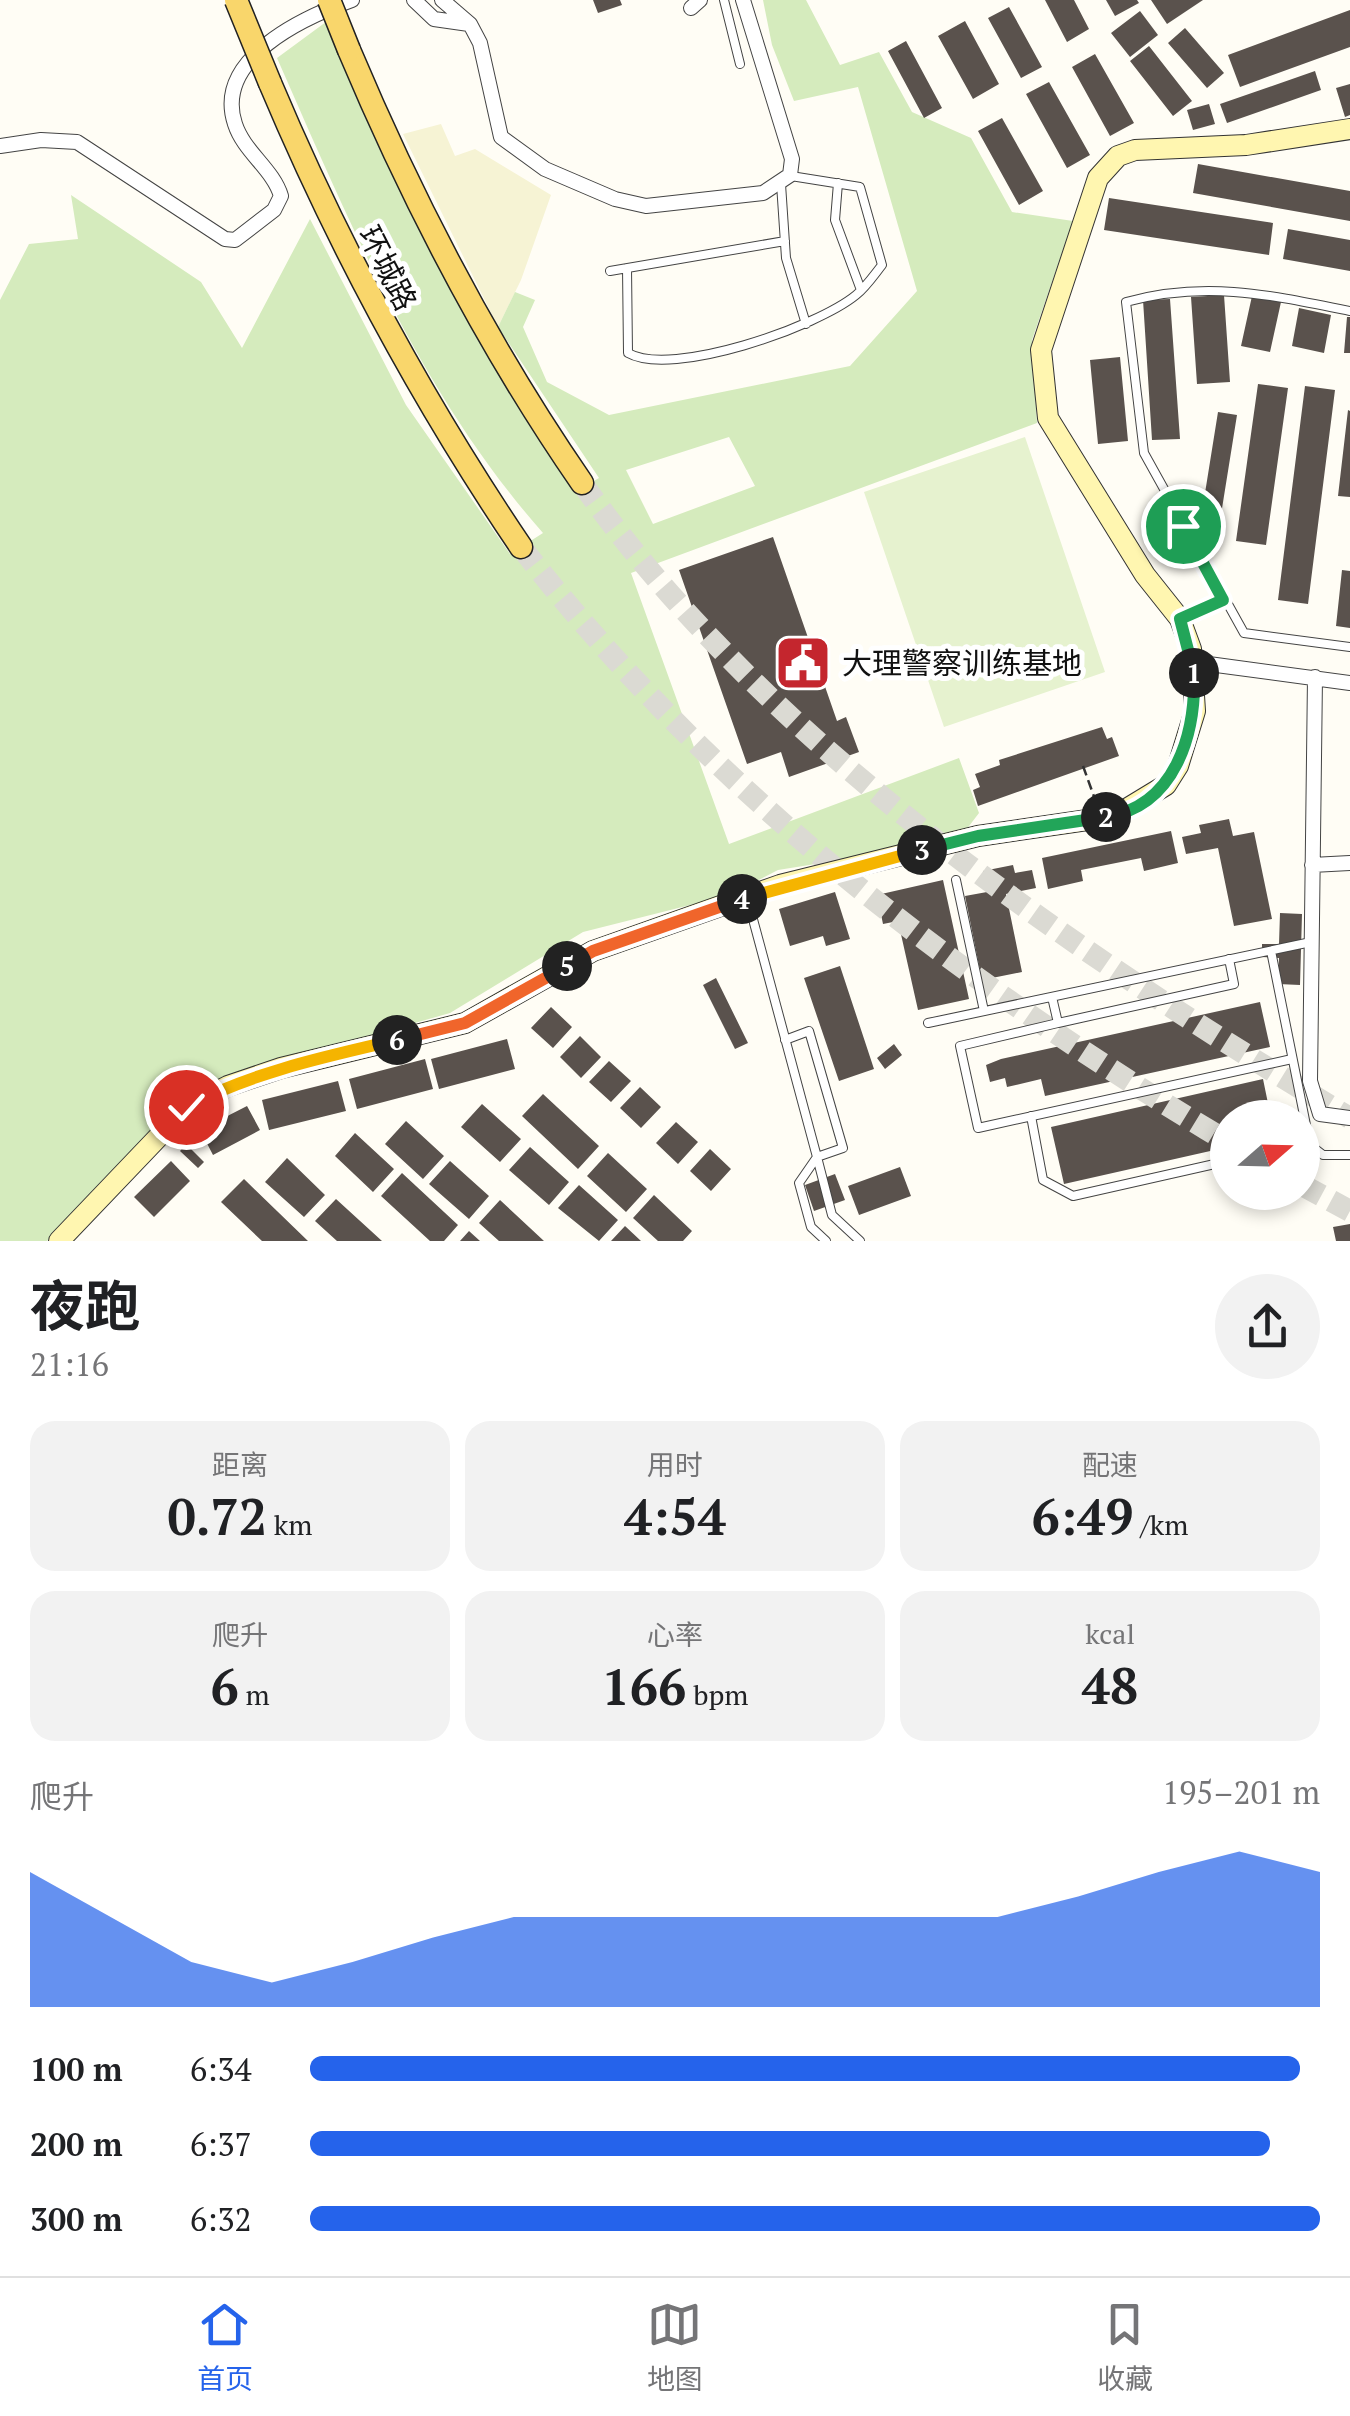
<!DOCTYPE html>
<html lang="zh">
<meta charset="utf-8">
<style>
:root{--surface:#fff;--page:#f2f2f2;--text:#202124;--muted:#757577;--line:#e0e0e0;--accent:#2563eb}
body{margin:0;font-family:"PT Serif","Noto Sans SC",serif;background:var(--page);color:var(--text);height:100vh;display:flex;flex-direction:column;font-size:38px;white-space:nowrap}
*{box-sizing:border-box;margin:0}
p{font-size:32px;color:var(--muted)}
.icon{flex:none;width:55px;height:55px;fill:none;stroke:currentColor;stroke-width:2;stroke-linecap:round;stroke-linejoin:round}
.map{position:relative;height:1241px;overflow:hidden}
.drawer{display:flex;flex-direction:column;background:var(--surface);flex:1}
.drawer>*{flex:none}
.needle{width:65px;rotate:70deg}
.tools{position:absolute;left:1210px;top:1100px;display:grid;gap:20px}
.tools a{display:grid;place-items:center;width:110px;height:110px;border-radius:50%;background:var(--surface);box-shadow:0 5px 15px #0003;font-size:50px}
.pin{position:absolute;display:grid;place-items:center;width:85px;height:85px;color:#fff;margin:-42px;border:5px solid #fff;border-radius:50%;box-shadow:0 2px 10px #0007}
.km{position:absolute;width:50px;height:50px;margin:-25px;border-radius:50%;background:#222;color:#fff;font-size:28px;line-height:50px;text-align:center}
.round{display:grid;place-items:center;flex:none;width:105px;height:105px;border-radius:52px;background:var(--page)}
.overview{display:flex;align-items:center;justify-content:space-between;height:170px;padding:0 30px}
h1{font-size:55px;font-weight:700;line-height:75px}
.metrics{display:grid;grid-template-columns:repeat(3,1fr);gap:15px;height:170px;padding:10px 30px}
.metrics div{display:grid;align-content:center;border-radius:25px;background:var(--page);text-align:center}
.metrics b{font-size:50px;font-weight:700}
.metrics small{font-size:28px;font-weight:400}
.metrics p{font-size:28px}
.chart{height:280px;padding:20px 30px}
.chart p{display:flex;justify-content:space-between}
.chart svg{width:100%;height:180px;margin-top:10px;fill:var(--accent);opacity:.7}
ul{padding:0 30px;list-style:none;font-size:32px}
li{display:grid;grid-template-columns:160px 120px 1fr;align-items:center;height:75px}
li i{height:25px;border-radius:12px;background:var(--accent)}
.tab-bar{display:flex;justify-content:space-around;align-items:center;height:140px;border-top:2px solid var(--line);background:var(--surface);font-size:28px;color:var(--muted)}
.tab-bar a{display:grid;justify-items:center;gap:5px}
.tab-bar .selected{color:var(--accent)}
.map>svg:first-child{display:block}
.farmland{fill:#f6f3d4}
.green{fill:#d5ebbd;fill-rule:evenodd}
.pitch{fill:#e6f2cf}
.building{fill:#5a524d}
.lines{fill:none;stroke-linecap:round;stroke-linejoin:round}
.primary-tunnel{stroke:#dbdad3;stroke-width:22;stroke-dasharray:22 11;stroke-linecap:butt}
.lane-casing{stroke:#444;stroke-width:10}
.street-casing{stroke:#444;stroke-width:16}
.secondary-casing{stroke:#333;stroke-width:22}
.primary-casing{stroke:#222;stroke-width:25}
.lane{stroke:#fff;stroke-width:8}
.street{stroke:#fff;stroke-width:14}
.secondary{stroke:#fff6b0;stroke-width:20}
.primary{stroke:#f9d66b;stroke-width:22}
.primary-bridge-casing{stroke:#222;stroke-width:25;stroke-linecap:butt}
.path-bridge{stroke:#333;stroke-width:2.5;stroke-dasharray:10 5;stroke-linecap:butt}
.primary-bridge{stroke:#f9d66b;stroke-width:22}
.split-1-casing{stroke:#fff;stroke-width:20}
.split-2-casing{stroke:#fff;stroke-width:20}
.split-3-casing{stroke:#fff;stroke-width:20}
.split-4-casing{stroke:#fff;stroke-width:20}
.split-5-casing{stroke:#fff;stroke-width:20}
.split-6-casing{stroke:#fff;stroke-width:20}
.split-7-casing{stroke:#fff;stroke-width:20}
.split-1{stroke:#22a559;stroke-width:12}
.split-2{stroke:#22a559;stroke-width:12}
.split-3{stroke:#22a559;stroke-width:12}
.split-4{stroke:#f5b400;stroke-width:12}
.split-5{stroke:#f0652b;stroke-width:12}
.split-6{stroke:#f0652b;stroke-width:12}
.split-7{stroke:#f5b400;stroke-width:12}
.labels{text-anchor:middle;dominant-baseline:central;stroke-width:10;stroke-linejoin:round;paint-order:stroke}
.street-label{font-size:30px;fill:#111;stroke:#fff}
.poi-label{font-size:30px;fill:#111;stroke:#fff;text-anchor:start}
</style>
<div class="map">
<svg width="1350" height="1241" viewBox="0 0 1350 1241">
<rect width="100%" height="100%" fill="#fffdf5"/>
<!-- farmland -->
<path class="farmland" d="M441,124L455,156L475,149L551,195L521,280L498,327L403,134Z"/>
<!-- green -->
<path class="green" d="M763,0H806L840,65L879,52L912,112L971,138L1012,212L1073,221L1032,340L1037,423L631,573L729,844L959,758L979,813L966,830L853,858L778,870L730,895L583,932L450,1013L306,1054L199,1093L157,1124L47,1241H0V300L29,244L78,239L71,195L201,282L242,348L310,219L406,405L510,554L543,533C421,395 350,224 277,58L330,19L576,491L599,478L498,327L515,292L535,300L523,327L547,382L609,415L850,366L917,291L858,87L794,101L772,45ZM729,437L755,486L653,524L626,470Z"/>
<!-- pitch -->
<path class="pitch" d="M1025,437L1105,672L944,727L864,492Z"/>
<!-- building -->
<path class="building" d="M593,0H620L622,5L598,13Z
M1045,0H1074L1089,29L1067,42Z
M1106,0H1137L1139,3L1115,16Z
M1151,0H1203L1167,24Z
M1009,7L1042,67L1021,78L988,18Z
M1350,10V47L1240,87L1228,55Z
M1140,11L1158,35L1130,57L1111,33Z
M965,21L999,84L973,99L938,36Z
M1185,28L1224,73L1207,88L1168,43Z
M906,41L942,108L924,118L888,51Z
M1149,46L1192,101L1173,116L1130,61Z
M1095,54L1134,123L1110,136L1072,67Z
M1315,71L1321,90L1227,123L1220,104Z
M1049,82L1090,155L1067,168L1026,94Z
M1350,84V115L1345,117L1336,88Z
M1209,104L1215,124L1193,130L1187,110Z
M1002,118L1043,191L1019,205L978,131Z
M1198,164L1350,191V221L1193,193Z
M1109,198L1273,223L1269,255L1104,230Z
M1288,229L1350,240V271L1283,259Z
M1224,295L1230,382L1197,384L1191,297Z
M1252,296L1281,302L1270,352L1241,346Z
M1170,299L1180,439L1152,440L1143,300Z
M1299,308L1331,315L1324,353L1292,346Z
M1347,317H1350V353H1344Z
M1120,357L1128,441L1098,444L1090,360Z
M1258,384L1288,388L1266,545L1236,541Z
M1305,386L1335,390L1308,604L1278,600Z
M1348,410L1350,411V497L1338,496Z
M1218,412L1237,415L1220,521L1201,518Z
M773,537L837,721L846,717L859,752L789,777L781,752L747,764L679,570Z
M1342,570L1350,571V628L1336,626Z
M1102,727L1107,739L1112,737L1119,756L978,806L973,790L980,787L975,774L1000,765L999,760Z
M1229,819L1233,836L1254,832L1272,919L1234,926L1218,848L1186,854L1182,837L1201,833L1199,825Z
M1171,831L1178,863L1144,871L1141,858L1081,870L1083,881L1048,889L1042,858Z
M1013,865L1015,873L1032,870L1036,888L1006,894L1022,972L982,980L965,896L987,892L983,871Z
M943,880L969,999L918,1010L898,921L883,924L877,895Z
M835,892L850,939L826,946L823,936L790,946L779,909Z
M1280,913L1302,914L1300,985L1278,984L1279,958L1262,957V944H1279Z
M840,966L874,1069L839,1081L804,978Z
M716,978L748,1043L735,1049L703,985Z
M1260,1002L1270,1047L1045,1096L1041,1079L1007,1087L1005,1078L990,1082L986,1065L1001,1059Z
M551,1007L572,1027L553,1048L531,1028Z
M580,1036L601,1057L581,1078L560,1057Z
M507,1039L515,1069L439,1089L431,1059Z
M894,1044L902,1055L885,1069L877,1058Z
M425,1059L433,1089L357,1109L349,1079Z
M609,1061L631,1081L611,1102L589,1082Z
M1263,1079L1271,1118H1228V1147L1064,1184L1051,1127Z
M338,1081L346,1111L269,1130L262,1100Z
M640,1087L661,1107L641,1128L620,1108Z
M543,1094L599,1146L578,1169L522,1116Z
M482,1104L521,1139L500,1162L461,1127Z
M247,1106L260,1130L213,1155L200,1130Z
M406,1121L444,1156L423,1179L385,1144Z
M676,1122L698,1142L678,1164L656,1143Z
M355,1133L394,1169L373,1192L335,1156Z
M186,1144L204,1162L198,1168L180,1151Z
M530,1147L569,1182L549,1205L509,1170Z
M710,1149L731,1169L711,1191L690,1171Z
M608,1153L647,1189L626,1212L587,1176Z
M287,1158L325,1195L304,1217L265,1182Z
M171,1161L190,1181L154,1217L134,1197Z
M450,1161L489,1196L469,1219L429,1184Z
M900,1167L911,1196L859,1215L848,1186Z
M402,1173L458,1225L444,1241H430L381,1196Z
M835,1174L845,1200L814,1211L805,1185Z
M244,1179L308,1241H262L221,1202Z
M579,1185L618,1220L599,1241L558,1208Z
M654,1195L692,1231L683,1241H658L633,1218Z
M336,1199L382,1241H337L315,1221Z
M500,1200L544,1241H499L479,1223Z
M1350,1224V1241H1336L1333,1227Z
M625,1226L641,1241H611Z
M469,1231L480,1241H460Z"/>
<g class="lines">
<!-- primary-tunnel -->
<path class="primary-tunnel" d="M582,483C767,746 1077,955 1350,1118
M521,547C712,793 961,983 1228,1142
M1302,1185L1350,1211"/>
<!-- lane casing -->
<g class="lane-casing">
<path id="lane" d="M724,0L740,64
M838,183L835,220L861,290
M781,184L786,258L806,324
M627,268L628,353C672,378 817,327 856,295C866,287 874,275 882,265L860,187L791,176
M610,271L785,241
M1350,311C1271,295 1205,280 1126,302L1144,453L1244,633L1350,647
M956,880L984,1011
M747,897L817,1157L799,1183L811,1227L826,1241
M1271,951L1310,1145L1323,1155H1350
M1052,997L1058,1023L960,1046L978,1128L1292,1059
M928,1023L1311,942
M1058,1023L1234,984L1229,959
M785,1040L809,1031L843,1148L817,1157L832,1215L860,1241
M1031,1116L1043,1180L1073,1196L1228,1161"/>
</g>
<!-- street casing -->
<g class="street-casing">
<path id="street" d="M414,0L434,19L469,24
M442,0L470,24L480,43L501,137L545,169L615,199L646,206L763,193L790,175L792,159L743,0
M691,8L700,0
M0,146L41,140L77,142L225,239L235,240L274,210L281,196C273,169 244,152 235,124C213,58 305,17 352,0
M1180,619L1223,600
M1194,662L1350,683
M1315,677L1310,1081L1320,1114L1350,1118
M1312,865L1350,863"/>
</g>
<!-- secondary casing -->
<g class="secondary-casing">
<path id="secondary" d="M59,1241L187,1107L228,1086L281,1068L465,1023L593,951L780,885L978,836L1115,816L1166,785L1178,766L1195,711L1191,649L1180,619L1145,575L1048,418L1041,350L1098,178L1118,156L1135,150L1246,145L1350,129"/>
</g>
<!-- primary casing -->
<g class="primary-casing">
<path id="primary" d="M349,50C413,202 488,347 582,483
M270,83C339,247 421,399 521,547"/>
</g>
<!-- lane -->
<use href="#lane" class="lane"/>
<!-- street -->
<use href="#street" class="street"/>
<!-- secondary -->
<use href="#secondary" class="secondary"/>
<!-- primary -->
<use href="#primary" class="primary"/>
<!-- primary-bridge casing -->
<g class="primary-bridge-casing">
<path id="primary-bridge" d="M236,0L270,83
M329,0L349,50"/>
</g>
<!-- path-bridge -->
<path class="path-bridge" d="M1083,766L1105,827"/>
<!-- primary-bridge -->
<use href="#primary-bridge" class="primary-bridge"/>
</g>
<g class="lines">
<!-- split-1 casing -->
<g class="split-1-casing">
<path id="split-1" d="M1183,526L1223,600L1180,619L1194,673"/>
</g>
<!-- split-2 casing -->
<g class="split-2-casing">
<path id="split-2" d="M1106,817C1176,806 1196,733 1194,673"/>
</g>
<!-- split-3 casing -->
<g class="split-3-casing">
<path id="split-3" d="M922,850L978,836L1106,817"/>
</g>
<!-- split-4 casing -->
<g class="split-4-casing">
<path id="split-4" d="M742,899L922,850"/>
</g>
<!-- split-5 casing -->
<g class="split-5-casing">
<path id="split-5" d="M567,966L593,951L742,899"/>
</g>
<!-- split-6 casing -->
<g class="split-6-casing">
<path id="split-6" d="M397,1040L465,1023L567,966"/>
</g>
<!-- split-7 casing -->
<g class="split-7-casing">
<path id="split-7" d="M186,1107C253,1072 324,1057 397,1040"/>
</g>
<!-- split-1 -->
<use href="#split-1" class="split-1"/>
<!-- split-2 -->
<use href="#split-2" class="split-2"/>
<!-- split-3 -->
<use href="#split-3" class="split-3"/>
<!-- split-4 -->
<use href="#split-4" class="split-4"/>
<!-- split-5 -->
<use href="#split-5" class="split-5"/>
<!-- split-6 -->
<use href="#split-6" class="split-6"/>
<!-- split-7 -->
<use href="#split-7" class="split-7"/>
</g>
<!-- icons -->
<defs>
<g id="civic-square" transform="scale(2.875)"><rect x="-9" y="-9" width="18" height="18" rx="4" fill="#c4262e" stroke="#fff"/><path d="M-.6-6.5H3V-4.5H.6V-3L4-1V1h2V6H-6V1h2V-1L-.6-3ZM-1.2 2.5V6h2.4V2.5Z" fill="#fff"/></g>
</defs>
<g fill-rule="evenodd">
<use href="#civic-square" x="803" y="663"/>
</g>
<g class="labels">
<!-- street labels -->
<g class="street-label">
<text transform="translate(388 268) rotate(63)">环城路</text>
</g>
<!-- poi labels -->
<g class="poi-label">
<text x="842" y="663">大理警察训练基地</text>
</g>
</g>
</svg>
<div class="tools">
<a><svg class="needle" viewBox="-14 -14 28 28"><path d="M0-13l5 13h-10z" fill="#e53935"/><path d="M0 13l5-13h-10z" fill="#757577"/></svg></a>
</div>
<div class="pin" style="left:1183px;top:526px;background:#1e9e55"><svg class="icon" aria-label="arrive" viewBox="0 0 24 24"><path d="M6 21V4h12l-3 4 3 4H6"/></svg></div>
<div class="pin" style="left:186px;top:1107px;background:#d93025"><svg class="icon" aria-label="check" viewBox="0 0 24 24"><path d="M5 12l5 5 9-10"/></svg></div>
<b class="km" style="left:1194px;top:673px">1</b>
<b class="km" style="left:1106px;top:817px">2</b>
<b class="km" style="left:922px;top:850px">3</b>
<b class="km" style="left:742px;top:899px">4</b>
<b class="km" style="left:567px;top:966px">5</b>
<b class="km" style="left:397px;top:1040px">6</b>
</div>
<section class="drawer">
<div class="overview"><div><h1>夜跑</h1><p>21:16</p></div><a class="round"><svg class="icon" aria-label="share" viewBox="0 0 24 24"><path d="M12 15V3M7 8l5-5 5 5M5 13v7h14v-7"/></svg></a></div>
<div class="metrics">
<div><p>距离</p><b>0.72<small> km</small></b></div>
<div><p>用时</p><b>4:54</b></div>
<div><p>配速</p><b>6:49<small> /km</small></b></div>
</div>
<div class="metrics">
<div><p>爬升</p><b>6<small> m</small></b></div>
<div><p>心率</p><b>166<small> bpm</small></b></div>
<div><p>kcal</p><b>48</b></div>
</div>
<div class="chart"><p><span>爬升</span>195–201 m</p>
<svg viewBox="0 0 160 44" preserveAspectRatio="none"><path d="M0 44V11L10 22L20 33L30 38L40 33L50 27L60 22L70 22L80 22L90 22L100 22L110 22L120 22L130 17L140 11L150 6L160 11V44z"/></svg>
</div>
<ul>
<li><b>100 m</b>6:34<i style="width:98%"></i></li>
<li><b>200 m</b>6:37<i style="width:95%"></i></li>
<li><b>300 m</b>6:32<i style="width:100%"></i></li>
</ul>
</section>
<nav class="tab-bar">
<a class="selected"><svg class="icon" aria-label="home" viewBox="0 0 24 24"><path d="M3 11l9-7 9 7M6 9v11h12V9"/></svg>首页</a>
<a><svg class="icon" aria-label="map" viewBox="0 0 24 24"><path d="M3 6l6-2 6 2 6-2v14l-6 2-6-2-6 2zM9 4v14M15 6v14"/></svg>地图</a>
<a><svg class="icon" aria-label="saved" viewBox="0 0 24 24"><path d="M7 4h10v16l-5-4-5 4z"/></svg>收藏</a>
</nav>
